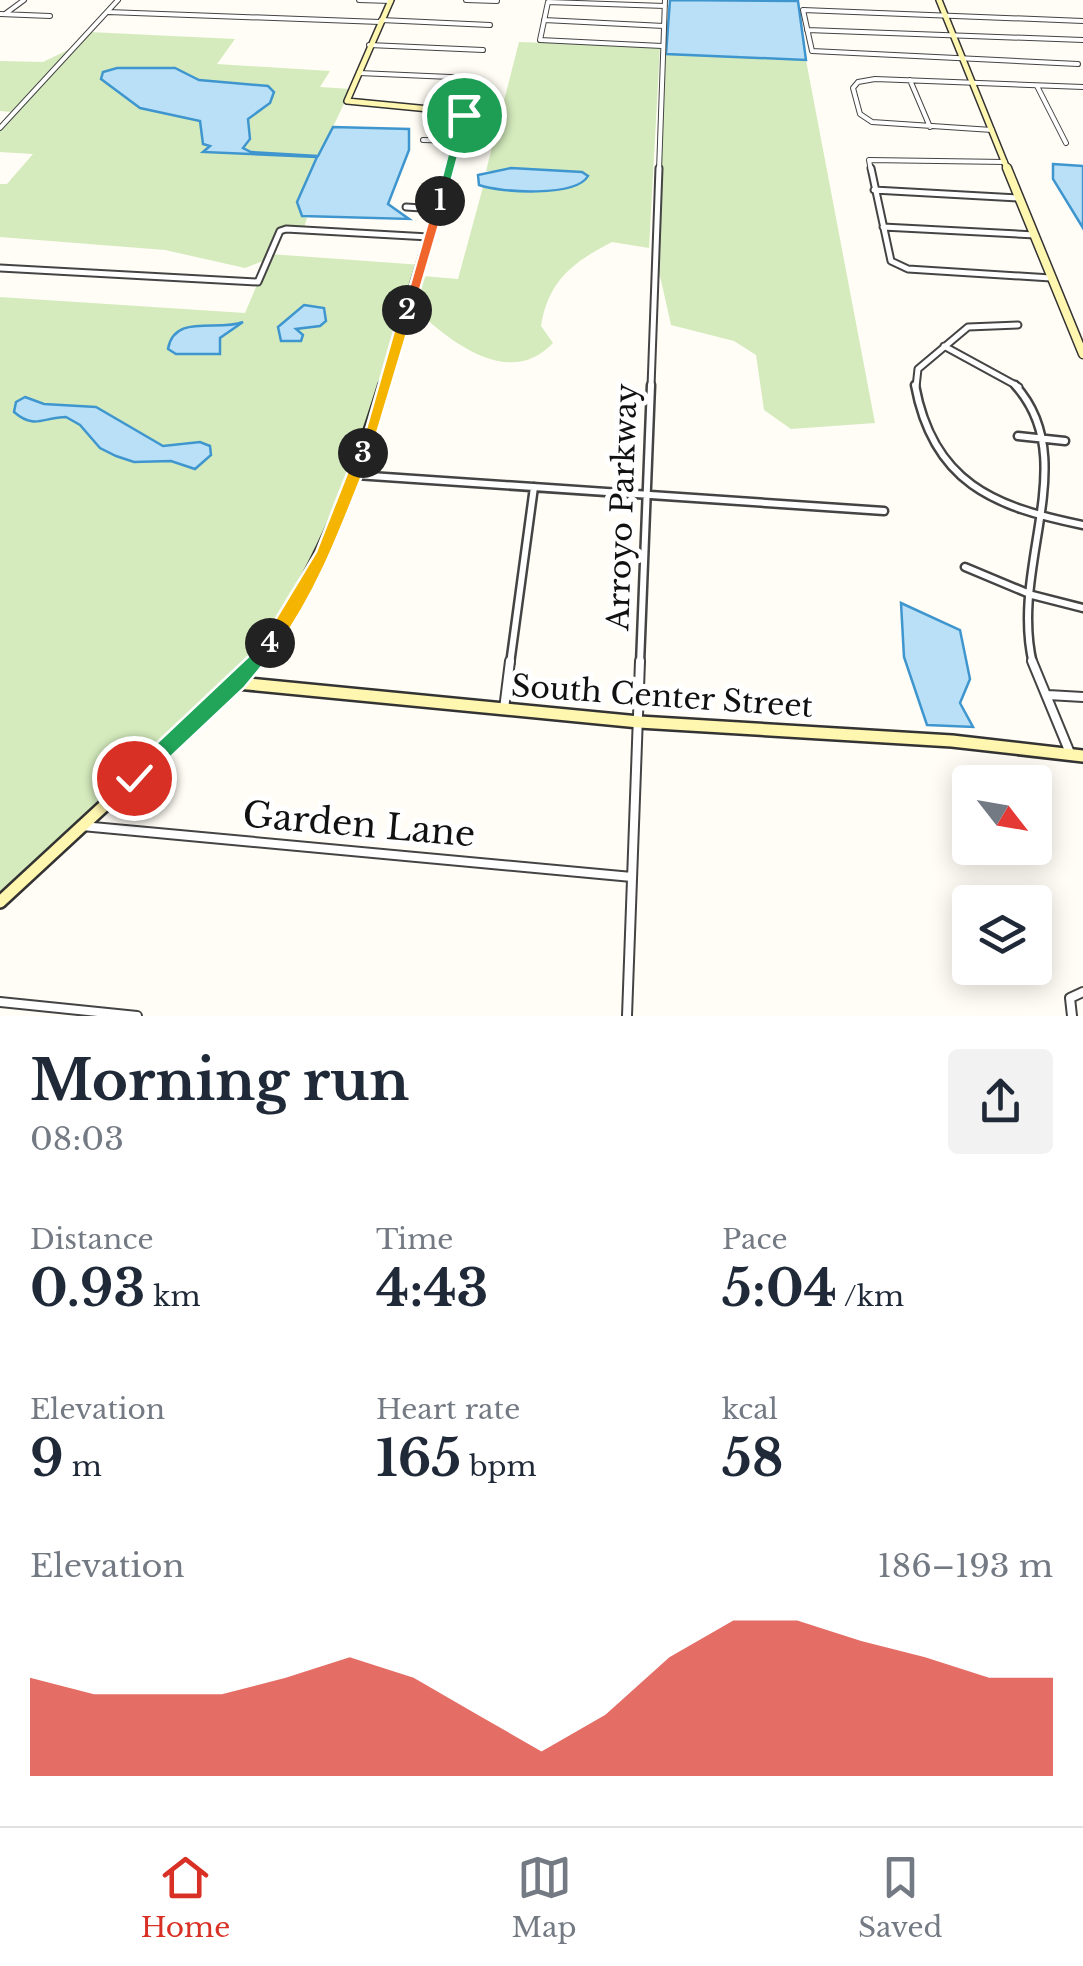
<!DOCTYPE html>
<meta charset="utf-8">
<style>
:root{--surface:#fff;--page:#f2f2f3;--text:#1f2937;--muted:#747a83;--line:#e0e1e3;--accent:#d93025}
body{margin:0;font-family:"Libre Baskerville",serif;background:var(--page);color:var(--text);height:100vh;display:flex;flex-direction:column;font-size:38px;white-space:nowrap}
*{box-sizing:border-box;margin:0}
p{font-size:32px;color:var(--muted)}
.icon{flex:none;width:55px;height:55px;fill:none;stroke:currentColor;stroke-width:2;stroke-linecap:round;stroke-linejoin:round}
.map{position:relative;height:1016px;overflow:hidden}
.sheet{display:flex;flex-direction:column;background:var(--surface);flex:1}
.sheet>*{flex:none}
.needle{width:65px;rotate:121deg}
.buttons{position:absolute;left:952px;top:765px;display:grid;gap:20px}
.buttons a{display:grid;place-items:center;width:100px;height:100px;border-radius:10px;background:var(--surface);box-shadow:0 5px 25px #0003;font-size:50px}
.pin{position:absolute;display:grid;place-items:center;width:85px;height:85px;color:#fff;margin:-42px;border:5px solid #fff;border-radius:50%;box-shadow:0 2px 10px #0007}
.km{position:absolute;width:50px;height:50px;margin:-25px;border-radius:50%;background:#222;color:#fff;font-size:28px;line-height:50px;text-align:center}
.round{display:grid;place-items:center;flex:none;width:105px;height:105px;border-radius:10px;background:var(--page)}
.summary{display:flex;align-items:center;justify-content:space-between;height:170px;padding:0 30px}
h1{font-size:55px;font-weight:800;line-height:75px}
.metrics{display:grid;grid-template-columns:repeat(3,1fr);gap:15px;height:170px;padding:10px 30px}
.metrics div{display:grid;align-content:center}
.metrics b{font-size:50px;font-weight:800}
.metrics small{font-size:28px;font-weight:400}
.metrics p{font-size:28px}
.chart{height:280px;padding:20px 30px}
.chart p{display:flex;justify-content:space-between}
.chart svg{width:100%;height:180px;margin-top:10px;fill:var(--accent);opacity:.7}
.dock{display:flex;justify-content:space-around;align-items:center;height:140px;border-top:2px solid var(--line);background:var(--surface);font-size:28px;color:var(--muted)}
.dock a{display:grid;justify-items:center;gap:5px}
.dock .active{color:var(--accent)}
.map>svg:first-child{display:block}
.green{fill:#d5ebbd}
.water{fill:#b9e0f7;stroke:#3f96cf;stroke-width:2.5}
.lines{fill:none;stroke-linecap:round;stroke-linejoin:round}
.street-far3-casing{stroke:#444;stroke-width:6}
.street-far2-casing{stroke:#444;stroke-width:9}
.street-far1-casing{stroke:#444;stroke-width:11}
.street-casing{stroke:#444;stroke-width:12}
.secondary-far3-casing{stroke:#333;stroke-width:8}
.secondary-far2-casing{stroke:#333;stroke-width:11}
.secondary-far1-casing{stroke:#333;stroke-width:14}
.secondary-casing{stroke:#333;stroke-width:16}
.street-far3{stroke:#fff;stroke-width:4}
.street-far2{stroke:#fff;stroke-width:5}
.street-far1{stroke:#fff;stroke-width:6}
.street{stroke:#fff;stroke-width:8}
.secondary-far3{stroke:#fff6b0;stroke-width:5}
.secondary-far2{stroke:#fff6b0;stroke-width:8}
.secondary-far1{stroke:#fff6b0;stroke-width:9}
.secondary{stroke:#fff6b0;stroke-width:11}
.split-1{fill:#22a559;stroke:#fff;stroke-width:2.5}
.split-2{fill:#f0652b;stroke:#fff;stroke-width:2.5}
.split-3{fill:#f5b400;stroke:#fff;stroke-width:2.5}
.split-4{fill:#f5b400;stroke:#fff;stroke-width:2.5}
.split-5{fill:#22a559;stroke:#fff;stroke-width:2.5}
.labels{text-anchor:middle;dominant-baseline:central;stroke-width:10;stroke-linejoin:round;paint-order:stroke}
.street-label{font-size:30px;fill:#111;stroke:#fff}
.near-street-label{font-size:35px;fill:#111;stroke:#fff}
</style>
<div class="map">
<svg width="1083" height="1016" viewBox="0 0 1083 1016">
<rect width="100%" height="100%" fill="#fffdf5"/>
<!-- green -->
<path class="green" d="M89,32L235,39L217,64L330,71L320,87L351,89L297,202L302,216L307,218L304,228L277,229L263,261L245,268L165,250L0,237V184H7L33,154L0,152V128Z
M519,42L660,47L649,248L612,242C573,262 548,281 541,326L553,343C509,390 449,341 412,306L422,276L458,279L483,187L504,191L567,189L582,172L486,171Z
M665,47L667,54L806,60L875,423L791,429L764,410L756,355L734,341L671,325L656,258Z
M72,48L12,112L0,111V61L43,62Z
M270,254L422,265L324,552L292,612L237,683L0,903V297L245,313Z"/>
<!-- water -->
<path class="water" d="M670,0L798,1L806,60L666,54Z
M117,68H175L199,80L268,86L274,92L270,103L248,119L250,139L243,148L251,152L318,156L333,127L409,129V150L388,204L409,219L302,216L297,202L317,157L203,152L210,146L203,144L200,121L140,108L101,79L103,72Z
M1053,164L1083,166V228L1053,179Z
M511,168L582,172L588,176C576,197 501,193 479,185L478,175Z
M304,305L324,308L326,321L320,326L296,329L303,335L301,341H281L278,327Z
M243,322L220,338V354H176L168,349C174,313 218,332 243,322Z
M25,397L44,404L96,407L163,446L200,442L210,446L211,455L195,469L171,461L134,462L116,456L100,448L80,425L66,417C43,417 35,430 14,412L16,402Z
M901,603L960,630L970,679L960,703L973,727L927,725L904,657Z"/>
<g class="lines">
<!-- street-far3 casing -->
<g class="street-far3-casing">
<path id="street-far3" d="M359,0L391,1
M466,0L497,1
M108,12L380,22
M0,14L50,16
M5,14L24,0
M381,20L490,25
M544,20L664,26
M807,30L1083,40
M369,45L483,50
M662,46L540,40L548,2L665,6
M1078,64L812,51L803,10L1083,21
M359,73L473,78
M910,80L930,127
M1037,86L1066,143
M0,128L118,0
M992,130L872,122L860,114L853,88L858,82L875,79L1083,87
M423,140L458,141
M659,171L665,0
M871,171L869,160L1005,162"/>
</g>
<!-- street-far2 casing -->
<g class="street-far2-casing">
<path id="street-far2" d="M871,168L891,261L908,269L1051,278
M874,190L1019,198
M406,207L437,209
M883,227L1035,235
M0,268L258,282L280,231L286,229L429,237
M944,346L1019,387
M651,387L659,168
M916,387L918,369L968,327L1018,325"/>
</g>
<!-- street-far1 casing -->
<g class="street-far1-casing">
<path id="street-far1" d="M915,385C933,482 993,507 1083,525
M1015,385C1083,460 1009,565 1033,664
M1018,436L1065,441
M356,475L884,511
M965,567L1032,595L1083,608
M510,664L534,487
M640,664L651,385"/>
</g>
<!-- street casing -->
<g class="street-casing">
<path id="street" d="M1032,661L1070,753
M1048,695L1083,697
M504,709L510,661
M82,826L632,877
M0,1002L137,1016
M627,1016L640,661
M1072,1016L1070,998L1083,992"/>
</g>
<!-- secondary-far3 casing -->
<g class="secondary-far3-casing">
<path id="secondary-far3" d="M391,0L347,101L460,112L465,120L449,171
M939,0L1008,171"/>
</g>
<!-- secondary-far2 casing -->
<g class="secondary-far2-casing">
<path id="secondary-far2" d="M1007,168L1083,354
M383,387L450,168"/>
</g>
<!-- secondary-far1 casing -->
<g class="secondary-far1-casing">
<path id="secondary-far1" d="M252,664C316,581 353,485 384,385"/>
</g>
<!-- secondary casing -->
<g class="secondary-casing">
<path id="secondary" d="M237,683L639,722L952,741L1083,756
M0,902L237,683L254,661"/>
</g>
<!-- street-far3 -->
<use href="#street-far3" class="street-far3"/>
<!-- street-far2 -->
<use href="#street-far2" class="street-far2"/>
<!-- street-far1 -->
<use href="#street-far1" class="street-far1"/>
<!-- street -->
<use href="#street" class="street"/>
<!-- secondary-far3 -->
<use href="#secondary-far3" class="secondary-far3"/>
<!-- secondary-far2 -->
<use href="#secondary-far2" class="secondary-far2"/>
<!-- secondary-far1 -->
<use href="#secondary-far1" class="secondary-far1"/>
<!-- secondary -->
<use href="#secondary" class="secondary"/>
</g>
<!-- split-1 -->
<path class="split-1" d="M464,112L469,115L446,201L435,204L458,115Z"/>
<!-- split-2 -->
<path class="split-2" d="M440,198L446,201L414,310L402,313L434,201Z"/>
<!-- split-3 -->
<path class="split-3" d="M407,306L414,310L371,453L358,457L400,310Z"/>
<!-- split-4 -->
<path class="split-4" d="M363,448L371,453C344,521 320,589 277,648H264L261,643L316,552L355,453Z"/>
<!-- split-5 -->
<path class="split-5" d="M270,636L279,643L277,648L244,688L142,784H127V771Z"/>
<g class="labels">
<!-- street labels -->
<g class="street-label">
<text transform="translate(622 507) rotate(-88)">Arroyo Parkway</text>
<text transform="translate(662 696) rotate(4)">South Center Street</text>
</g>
<!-- near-street labels -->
<g class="near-street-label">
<text transform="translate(359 824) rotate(5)">Garden Lane</text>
</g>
</g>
</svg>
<div class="buttons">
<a><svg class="needle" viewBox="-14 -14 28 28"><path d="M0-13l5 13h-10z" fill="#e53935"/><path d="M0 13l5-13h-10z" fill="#747a83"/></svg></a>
<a><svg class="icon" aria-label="layers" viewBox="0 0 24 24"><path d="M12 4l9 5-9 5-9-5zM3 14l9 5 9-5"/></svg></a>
</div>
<div class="pin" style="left:464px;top:115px;background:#1e9e55"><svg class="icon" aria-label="arrive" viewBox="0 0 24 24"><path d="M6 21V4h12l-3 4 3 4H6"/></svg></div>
<div class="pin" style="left:134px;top:778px;background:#d93025"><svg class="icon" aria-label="check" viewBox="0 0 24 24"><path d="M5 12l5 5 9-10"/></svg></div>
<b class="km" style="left:440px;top:201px">1</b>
<b class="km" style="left:407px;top:310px">2</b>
<b class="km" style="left:363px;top:453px">3</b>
<b class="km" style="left:270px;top:643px">4</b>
</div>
<section class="sheet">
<div class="summary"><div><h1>Morning run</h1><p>08:03</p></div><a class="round"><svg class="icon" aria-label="share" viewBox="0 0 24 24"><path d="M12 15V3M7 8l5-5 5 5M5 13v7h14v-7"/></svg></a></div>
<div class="metrics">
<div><p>Distance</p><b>0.93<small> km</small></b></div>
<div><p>Time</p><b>4:43</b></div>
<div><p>Pace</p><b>5:04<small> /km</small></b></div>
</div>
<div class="metrics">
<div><p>Elevation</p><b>9<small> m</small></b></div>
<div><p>Heart rate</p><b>165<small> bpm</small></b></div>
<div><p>kcal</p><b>58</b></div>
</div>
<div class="chart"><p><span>Elevation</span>186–193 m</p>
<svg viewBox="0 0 160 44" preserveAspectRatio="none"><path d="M0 44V20L10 24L20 24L30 24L40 20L50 15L60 20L70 29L80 38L90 29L100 15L110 6L120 6L130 11L140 15L150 20L160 20V44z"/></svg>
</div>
</section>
<nav class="dock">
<a class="active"><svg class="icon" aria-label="home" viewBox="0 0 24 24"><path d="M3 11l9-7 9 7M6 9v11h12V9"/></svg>Home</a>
<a><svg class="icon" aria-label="map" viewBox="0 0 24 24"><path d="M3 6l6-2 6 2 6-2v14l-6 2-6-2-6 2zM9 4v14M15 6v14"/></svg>Map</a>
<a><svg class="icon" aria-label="saved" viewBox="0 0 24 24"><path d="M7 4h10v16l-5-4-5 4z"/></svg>Saved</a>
</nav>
